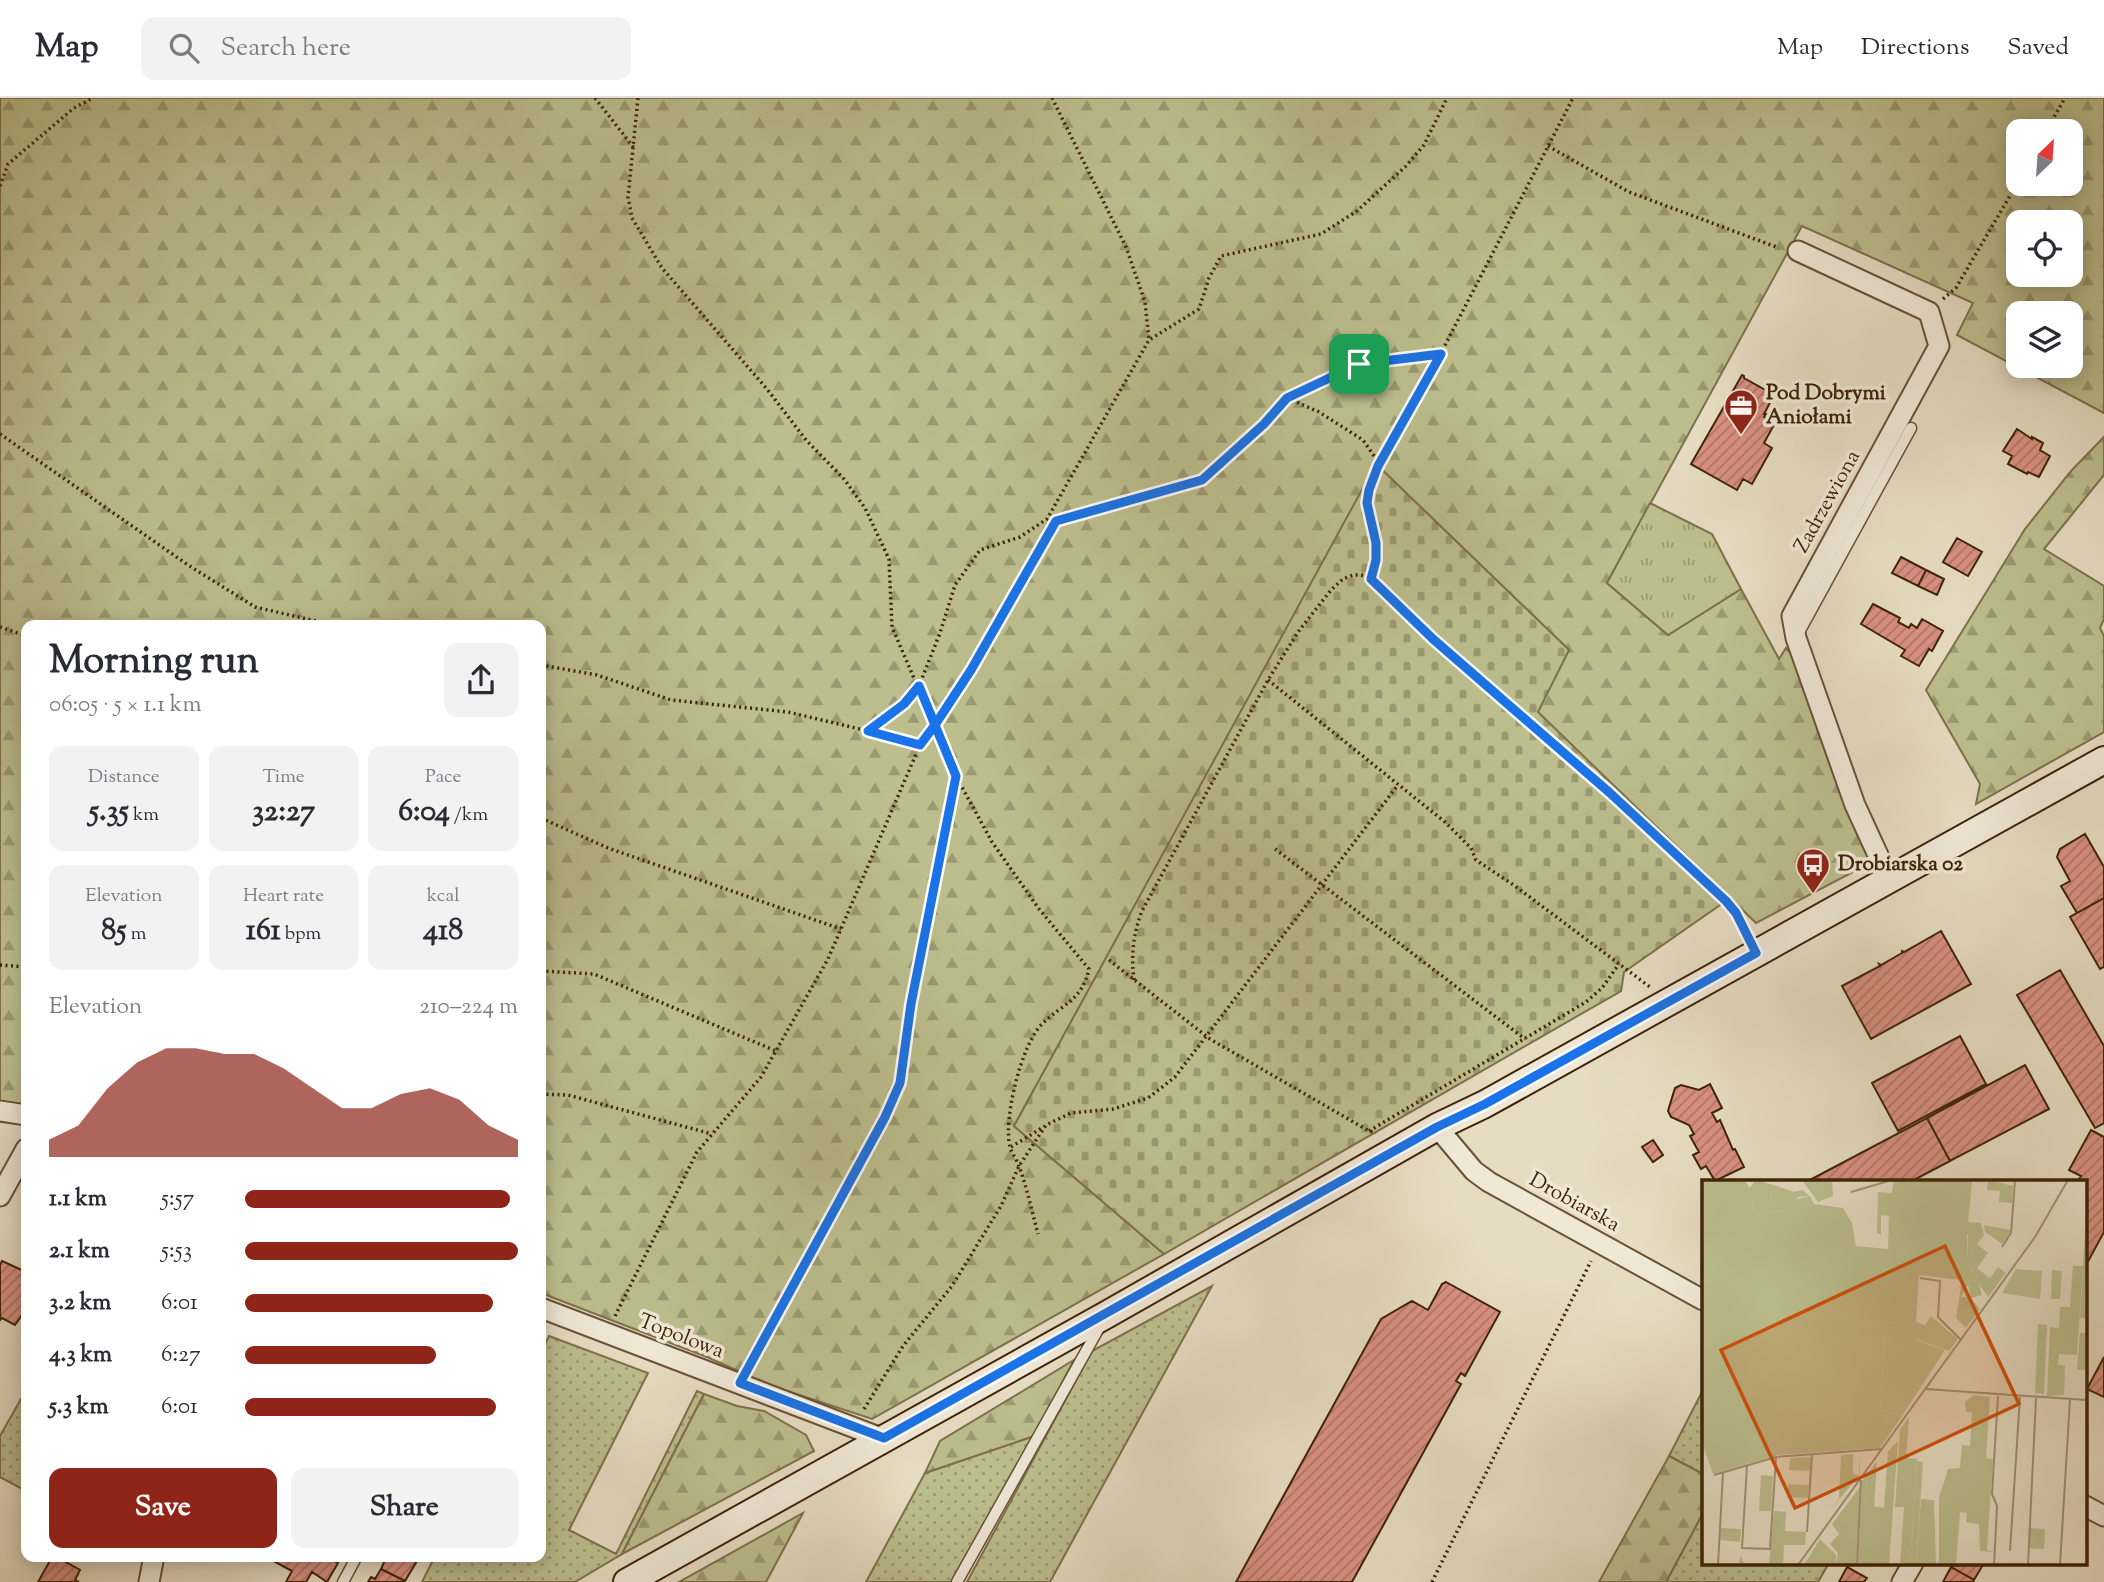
<!DOCTYPE html>
<meta charset="utf-8">
<style>
:root{--surface:#fff;--page:#f2f2f3;--text:#2b2b33;--muted:#7c7c81;--line:#e1e1e2;--accent:#8f2418}
body{margin:0;font-family:"Sorts Mill Goudy",serif;background:var(--page);color:var(--text);height:100vh;display:flex;flex-direction:column;font-size:26px;white-space:nowrap}
*{box-sizing:border-box;margin:0}
p{font-size:23px;color:var(--muted)}
.icon{flex:none;width:38px;height:38px;fill:none;stroke:currentColor;stroke-width:2;stroke-linecap:round;stroke-linejoin:round}
.map{position:relative;flex:1;overflow:hidden}
.side{position:absolute;left:21px;top:522px;width:525px;height:942px;display:flex;flex-direction:column;background:var(--surface);border-radius:14px;box-shadow:0 4px 18px #0003}
.side>*{flex:none}
.needle{width:46px;rotate:25deg}
.fabs{position:absolute;left:2006px;top:21px;display:grid;gap:14px}
.fabs a{display:grid;place-items:center;width:77px;height:77px;border-radius:14px;background:var(--surface);box-shadow:0 4px 18px #0003;font-size:35px}
.pin{position:absolute;display:grid;place-items:center;width:60px;height:60px;color:#fff;margin:-30px;border-radius:14px;box-shadow:0 4px 10px #0006}
.round{display:grid;place-items:center;flex:none;width:74px;height:74px;border-radius:14px;background:var(--page)}
.overview{display:flex;align-items:center;justify-content:space-between;height:119px;padding:0 28px}
h1{font-size:38px;font-weight:800;line-height:52px}
.stats{display:grid;grid-template-columns:repeat(3,1fr);gap:10px;height:119px;padding:7px 28px}
.stats div{display:grid;align-content:center;border-radius:14px;background:var(--page);text-align:center}
.stats b{font-size:30px;font-weight:800}
.stats small{font-size:19px;font-weight:400}
.stats p{font-size:19px}
.chart{height:196px;padding:14px 28px}
.chart p{display:flex;justify-content:space-between}
.chart svg{width:100%;height:126px;margin-top:7px;fill:var(--accent);opacity:.7}
.primary-button{display:flex;gap:14px;margin-top:auto;padding:14px 28px}
.primary-button a{flex:1;height:80px;border-radius:14px;background:var(--accent);color:#fff;font-size:28px;font-weight:800;line-height:80px;text-align:center}
.primary-button a+a{background:var(--page);color:var(--text)}
ul{padding:0 28px;list-style:none;font-size:23px}
li{display:grid;grid-template-columns:112px 84px 1fr;align-items:center;height:52px}
li i{height:18px;border-radius:9px;background:var(--accent)}
header{display:flex;align-items:center;gap:42px;box-sizing:border-box;height:98px;padding:0 35px;background:var(--surface);border-bottom:2px solid var(--line)}
header strong{font-size:33px}
nav{display:flex;gap:38px;margin-inline-start:auto;font-size:24px}
.search{width:490px;height:63px;background:var(--page);display:flex;align-items:center;gap:18px;box-sizing:border-box;padding:0 24px;border-radius:14px;color:var(--muted);font-size:26px}
.map>svg:first-child{display:block}
.grass{fill:url(#grass-dots);stroke:#7e704a;stroke-width:2}
.forest{fill:url(#forest-firs);stroke:#7e704a;stroke-width:2;fill-rule:evenodd}
.cemetery{fill:url(#cemetery-stones);stroke:#7e704a;stroke-width:2}
.park{fill:url(#park-tufts);stroke:#7e704a;stroke-width:2}
.building{fill:url(#building-hatch);stroke:#3f2307;stroke-width:2}
.lines{fill:none;stroke-linecap:round;stroke-linejoin:round}
.lane-casing{stroke:#695136;stroke-width:13}
.street-casing{stroke:#695136;stroke-width:23}
.secondary-casing{stroke:#3f2307;stroke-width:30}
.path{stroke:#3f2307;stroke-width:3.5;stroke-dasharray:2 3.5;stroke-linecap:butt}
.lane{stroke:#efe8d7;stroke-width:10}
.street{stroke:#efe8d7;stroke-width:19}
.secondary{stroke:#efe8d7;stroke-width:26}
.route-casing{stroke:#fff;stroke-width:14}
.route{stroke:#1a73e8;stroke-width:9}
.labels{text-anchor:middle;dominant-baseline:central;stroke-width:7;stroke-linejoin:round;paint-order:stroke}
.poi-label{font-size:21px;font-weight:bold;fill:#3f2307;stroke:#efe8d7;text-anchor:start}
.street-label{font-size:21px;fill:#3f2307;stroke:#efe8d7}
.inset-road{fill:none;stroke:#a39277;stroke-width:2}
.view{fill:#cf510b;fill-opacity:0.15;stroke:#cf510b;stroke-width:3.5}
.inset-edge{fill:none;stroke:#3f2307;stroke-width:3.5}
</style>
<header>
<strong>Map</strong>
<div class="search"><svg class="icon" aria-label="search" viewBox="0 0 24 24"><circle cx="10" cy="10" r="6"/><path d="M15 15l6 6"/></svg>Search here</div>
<nav><a>Map</a><a>Directions</a><a>Saved</a></nav>
</header>
<div class="map">
<svg width="2104" height="1484" viewBox="0 0 2104 1484">
<defs>
<pattern id="grass-dots" width="8" height="8" patternUnits="userSpaceOnUse" patternTransform="scale(1.75)"><rect width="8" height="8" fill="#bcbe8e"/><path d="M2 2h.1M6 6h.1" fill="none" stroke="#9a9a72" stroke-width="1.8" stroke-linecap="round"/></pattern>
<pattern id="forest-firs" width="22" height="20" patternUnits="userSpaceOnUse" patternTransform="scale(1.75)"><rect width="22" height="20" fill="#bcbe8e"/><path d="M5 1l3.5 6h-7zM16 11l3.5 6h-7z" fill="#9a9a72"/></pattern>
<pattern id="cemetery-stones" width="16" height="16" patternUnits="userSpaceOnUse" patternTransform="scale(1.75)"><rect width="16" height="16" fill="#bcbe8e"/><path d="M2 7V4a2 2 0 0 1 4 0v3zM10 15v-3a2 2 0 0 1 4 0v3z" fill="#9a9a72"/></pattern>
<pattern id="park-tufts" width="24" height="20" patternUnits="userSpaceOnUse" patternTransform="scale(1.75)"><rect width="24" height="20" fill="#bcbe8e"/><path d="M3 7l-1-3M5 7V3M7 7l1-3M15 17l-1-3M17 17v-4M19 17l1-3" fill="none" stroke="#9a9a72"/></pattern>
<pattern id="building-hatch" width="6" height="6" patternUnits="userSpaceOnUse" patternTransform="scale(1.75)"><rect width="6" height="6" fill="#d99081"/><path d="M-1 1l2-2M0 6l6-6M5 7l2-2" fill="none" stroke="#b17568"/></pattern>
</defs>
<rect width="100%" height="100%" fill="#e6dcc2"/>
<filter id="stains"><feTurbulence type="fractalNoise" baseFrequency=".00286" numOctaves="4"/><feColorMatrix values="0 0 0 0 .2 0 0 0 0 .09 0 0 0 0 .02 0 0 0 .5 -.17"/></filter>
<radialGradient id="worn" r=".72"><stop offset=".6" stop-color="#630" stop-opacity="0"/><stop offset="1" stop-color="#630" stop-opacity=".3"/></radialGradient>
<!-- grass -->
<path class="grass" d="M1212,1188L1050,1484H967L1092,1253Z
M549,1238L648,1275L569,1432L616,1456L697,1293L704,1296L622,1456L575,1484H422L435,1458H541V1255Z
M26,1292V1393L0,1379V1338Z
M1703,1292V1376L1669,1358Z
M1034,1338L953,1484H866L925,1375Z
M1703,1415V1465H1829L1818,1484H1666Z"/>
<!-- forest -->
<path class="forest" d="M0,0H2104V315L1957,237L1973,205L1802,128L1607,485L1668,537L1741,491L1779,561L1786,550L1794,559L1870,765L1756,825L1537,614L1569,552L1377,367L1014,1028L1164,1156L872,1321L772,1288L707,1259L541,1195V527H26V1007L0,1003ZM2018,33H2070V86H2018ZM2018,124H2070V177H2018ZM2018,215H2070V268H2018Z
M2104,339V377L2044,451L2104,488V521L2100,530L2104,538V634L1976,706L1980,686L1926,592L2025,431L2071,373Z
M1074,1262L1034,1338L925,1375L940,1343Z
M704,1296L737,1308L764,1313L806,1337L814,1353L622,1456Z
M1669,1358L1703,1376V1415L1666,1484H1599Z
M803,1415L766,1484H679Z"/>
<!-- cemetery -->
<path class="cemetery" d="M1376,366L1569,552L1538,614L1730,800L1624,874L1621,893L1164,1156L1014,1028Z"/>
<!-- park -->
<path class="park" d="M1650,405L1712,436L1741,491L1668,537L1607,485Z"/>
<!-- building -->
<path class="building" d="M1742,277L1744,278V280L1774,297L1764,316H1766L1764,319L1775,325L1764,345L1772,350L1752,386L1743,381L1737,392L1691,366Z
M2017,331L2032,341V339L2043,345L2040,352L2050,358L2039,379L2028,374L2027,376L2008,366L2012,358L2003,353Z
M1957,440L1982,454L1968,478L1943,464Z
M1901,459L1926,472L1918,488L1892,475Z
M1926,472L1944,481L1937,497L1918,488Z
M1873,506L1900,520L1898,524L1909,530L1911,526L1917,530L1922,521L1943,533L1932,553L1929,551L1919,568L1901,558L1905,552L1861,526Z
M2085,736L2104,769V800L2077,815L2061,788L2070,783L2057,759L2060,751Z
M2104,800V869L2100,871L2070,819Z
M1941,833L1971,886L1871,941L1842,888L1880,868L1879,866L1881,867L1902,855V853L1904,854Z
M2060,872L2104,948V1025L2095,1030L2017,897Z
M1960,938L1986,986L1898,1033L1872,985Z
M2025,967L2049,1011L1950,1063L1927,1020Z
M1710,986L1722,1010L1712,1015L1717,1024L1720,1022L1733,1052L1735,1051L1744,1069L1715,1083L1706,1068L1701,1071L1693,1057L1699,1054L1690,1038L1694,1036L1689,1027L1671,1019L1668,1013L1675,990L1681,987L1699,992Z
M1927,1020L1950,1063L1912,1083H1808Z
M2091,1032L2104,1039V1134L2085,1169V1083H2078L2081,1078L2069,1072Z
M1653,1042L1663,1057L1653,1064L1642,1049Z
M2,1163L26,1174V1211L15,1227L2,1220L0,1222V1167Z
M1446,1184L1500,1214L1465,1278L1461,1275L1456,1283L1461,1286L1352,1484H1236L1381,1221L1412,1203L1428,1212L1442,1186Z
M2104,1259V1299L2087,1291Z
M44,1458H69L66,1464L80,1472L75,1482L79,1484H38L51,1461Z
M279,1458H325L338,1465L327,1484L312,1474L306,1484H286L292,1473L275,1464Z
M382,1458H420L405,1483L381,1471L386,1460Z
M1954,1465H1984L1974,1482L1951,1469Z
M1847,1469L1867,1480L1864,1484H1839Z
M1951,1469L1974,1482L1973,1484H1943Z
M381,1471L405,1483L404,1484H368L371,1479L375,1481Z"/>
<g class="lines">
<!-- lane casing -->
<g class="lane-casing">
<path id="lane" d="M1798,536L1911,330
M343,1484L357,1458
M957,1484L1099,1230"/>
</g>
<!-- street casing -->
<g class="street-casing">
<path id="street" d="M1798,153L1929,214L1939,248L1792,518L1796,540L1855,707L1889,781
M0,1013L26,1017
M1437,1029L1474,1073L1489,1084L1703,1202
M0,1098L26,1051
M541,1210L884,1341
M2085,1408L2104,1418
M149,1484L154,1458
M1902,1484L1913,1465"/>
</g>
<!-- secondary casing -->
<g class="secondary-casing">
<path id="secondary" d="M627,1484L1106,1217L1437,1029L1485,1006L2104,662"/>
</g>
<!-- path -->
<path class="path" d="M595,0L634,50
M638,0L628,99L632,120L662,170L767,291L806,342L844,381L865,410L889,461L892,529L956,678L911,906L900,985L885,1019L749,1270
M1052,0L1126,149L1145,204L1149,242
M2046,33L2065,0
M1548,48L1629,94L1779,150
M0,88L8,66L74,10L93,0
M1943,201L1956,190L2018,84
M1287,300L1319,314L1363,342L1379,365
M0,336L188,467L255,509L333,527
M1372,480L1376,462V445L1367,401L1378,368L1441,255L1573,0
M0,529L26,538
M541,567L597,577L671,602L788,614L868,633L904,606L919,588L940,535L955,487L980,452L1020,439L1047,421L1149,242L1199,211L1209,180L1221,158L1321,136L1357,113L1406,68L1424,47L1447,0
M1268,582L1445,724L1471,750L1476,762L1515,788L1650,889
M920,647C974,579 1015,499 1056,423L1202,382L1264,326L1287,300L1359,266L1441,255
M957,680L992,744L1039,811L1089,871C1082,903 1062,906 1042,926C1021,947 1003,1022 1010,1049C1012,1056 1017,1062 1019,1068C1027,1090 1032,1114 1038,1136
M541,720L608,750L841,831
M1275,751L1525,941
M1109,862L1210,941L1369,1033L1376,1035
M0,867L26,869
M541,873L594,876L776,953
M1134,882C1131,858 1133,836 1142,813L1268,582L1298,534L1331,492L1343,481L1353,477H1361L1372,480L1433,541L1673,753L1729,806L1745,834
M541,996L568,997L712,1036
M1369,1033L1586,904L1602,890L1619,866
M1011,1049L1045,1028
M615,1218L697,1054L761,979L828,861L920,647L869,634
M864,1311L903,1248L952,1188L1001,1108L1019,1068L1046,1027L1071,1015L1113,1011L1148,1000L1175,979L1398,687
M1432,1484L1591,1163"/>
<!-- lane -->
<use href="#lane" class="lane"/>
<!-- street -->
<use href="#street" class="street"/>
<!-- secondary -->
<use href="#secondary" class="secondary"/>
</g>
<g class="lines">
<!-- route casing -->
<g class="route-casing">
<path id="route" d="M1359,266L1287,300L1264,326L1202,382L1056,423L971,572L935,627L919,588L904,606L868,633L920,647L935,627L956,678L911,906L900,985L885,1019L740,1285L884,1340L1437,1029L1485,1006L1756,855L1736,815L1726,803L1610,695L1433,541L1371,481L1376,462V445L1367,405L1369,392L1378,368L1441,256L1359,266"/>
</g>
<!-- route -->
<use href="#route" class="route"/>
</g>
<!-- icons -->
<defs>
<g id="office-pin" transform="scale(1.75)"><path d="M0 17L-7.5 6A9.5 9.5 0 1 1 7.5 6Z" fill="#8f2418" stroke="#efe8d7"/><path d="M-6-3h4V-5.5h4V-3h4V5H-6ZM-1-4.5V-3h2v-1.5ZM-6 0V1H6V0Z" fill="#fff"/></g>
<g id="bus-pin" transform="scale(1.75)"><path d="M0 17L-7.5 6A9.5 9.5 0 1 1 7.5 6Z" fill="#8f2418" stroke="#efe8d7"/><path d="M-5-6H5V4H4V6H2V4H-2V6H-4V4H-5ZM-3.5-4V0h7V-4ZM-3.5 1.2v1.5H-2V1.2ZM2 1.2v1.5H3.5V1.2Z" fill="#fff"/></g>
</defs>
<g fill-rule="evenodd">
<use href="#office-pin" x="1741" y="308"/>
<use href="#bus-pin" x="1813" y="767"/>
</g>
<g class="labels">
<!-- poi labels -->
<g class="poi-label">
<text x="1766" y="296">Pod Dobrymi<tspan x="1766" dy="24">Aniołami</tspan></text>
<text x="1838" y="767">Drobiarska 02</text>
</g>
<!-- street labels -->
<g class="street-label">
<text transform="translate(1828 404) rotate(-61)">Zadrzewiona</text>
<text transform="translate(1574 1105) rotate(29)">Drobiarska</text>
<text transform="translate(681 1239) rotate(21)">Topolowa</text>
</g>
</g>
<!-- overview -->
<g transform="translate(1702 1082)">
<rect width="385" height="385" fill="#e6dcc2"/>
<path d="M286,0L311,6L310,23L297,22L298,11L285,10ZM72,5L92,12L100,10L108,16L96,17L83,30L51,33L50,21L68,22ZM266,52L273,58L268,66L275,88L288,98L296,87L304,93L286,117L277,104L280,115L269,118L265,100L272,93L266,82ZM371,86H381L375,175L357,174L356,185L363,186L362,215L345,216L348,147L357,148L358,127H368ZM314,89L340,91L338,119L300,113ZM350,90L360,91L358,119H349ZM336,144L345,145L342,214L333,213ZM378,153H385V190H375ZM272,215L288,217L284,278L291,279L285,370L292,372L278,371L277,344L264,342L265,333L258,332L254,385H237V318L246,289L258,288L260,265L268,266L270,232H264L263,222ZM207,237L204,278L215,279L208,385H198L202,327H193L198,250ZM196,261L187,385H156L160,301L165,295L163,325L182,328L186,271ZM158,273V294L130,328L137,318L139,275L151,274V294L157,295ZM109,277L108,291L87,290L88,278ZM86,304L107,305L106,318L85,317ZM158,307L154,385H134L136,373L128,364L137,354L130,344ZM219,319L232,320L234,385H214ZM19,348L39,349L38,362L18,360ZM327,348L343,349L342,369L326,368Z" fill="#bcbe8e"/>
<path d="M0,0H42L48,8L53,0L72,5L68,22L59,27L50,22L51,33L83,30V22L108,16L112,24L141,28L150,43L154,66L186,69L187,36L179,35V55L175,53L176,12L190,13L192,0H270L266,42L279,43L282,55L275,64L286,73L275,88L268,66L273,57L265,54L266,82L272,94L259,117L269,118L278,129L264,148L254,138L260,100L217,95L214,142L223,145L229,136L256,159L247,171L213,159V151L184,141L178,229L200,236L178,268L76,275L11,294L0,263ZM100,0H130L131,16L116,22ZM385,13V138H378L381,87ZM282,45L308,50V53L300,64L283,52ZM175,281L172,328L163,325L165,295ZM215,281L221,282L214,385H208ZM59,295L71,296L69,331H57ZM72,331L84,332L83,351L104,352L103,365H82L81,385H37L38,375L42,383L67,384ZM118,359L134,375V385H102Z" fill="#bcbe8e"/>
<path d="M184,141L214,151V160L243,170L200,236L178,229Z" fill="#bcbe8e"/>
<path class="inset-road" d="M149,12L190,0M300,67L309,53L313,0M218,98L238,101L236,137L259,160M224,209L385,220M45,286L40,368L68,369L74,277M12,295L74,277L180,269M105,352L110,274M308,371L318,217M16,385L21,293M96,385L333,57L366,0M155,385L159,300M292,385L295,326L290,314L296,216M326,385L334,218M358,385L368,219"/>
<path class="view" d="M243,66L317,224L93,328L19,170Z"/>
<rect width="385" height="385" class="inset-edge"/>
</g>
<rect width="100%" height="100%" filter="url(#stains)"/>
<rect width="100%" height="100%" fill="url(#worn)"/>
</svg>
<div class="fabs">
<a><svg class="needle" viewBox="-14 -14 28 28"><path d="M0-13l5 13h-10z" fill="#e53935"/><path d="M0 13l5-13h-10z" fill="#7c7c81"/></svg></a>
<a><svg class="icon" aria-label="locate" viewBox="0 0 24 24"><circle cx="12" cy="12" r="6"/><path d="M12 2v4M12 18v4M2 12h4M18 12h4"/></svg></a>
<a><svg class="icon" aria-label="layers" viewBox="0 0 24 24"><path d="M12 4l9 5-9 5-9-5zM3 14l9 5 9-5"/></svg></a>
</div>
<div class="pin" style="left:1359px;top:266px;background:#1e9e55"><svg class="icon" aria-label="arrive" viewBox="0 0 24 24"><path d="M6 21V4h12l-3 4 3 4H6"/></svg></div>
<section class="side">
<div class="overview"><div><h1>Morning run</h1><p>06:05 · 5 × 1.1 km</p></div><a class="round"><svg class="icon" aria-label="share" viewBox="0 0 24 24"><path d="M12 15V3M7 8l5-5 5 5M5 13v7h14v-7"/></svg></a></div>
<div class="stats">
<div><p>Distance</p><b>5.35<small> km</small></b></div>
<div><p>Time</p><b>32:27</b></div>
<div><p>Pace</p><b>6:04<small> /km</small></b></div>
</div>
<div class="stats">
<div><p>Elevation</p><b>85<small> m</small></b></div>
<div><p>Heart rate</p><b>161<small> bpm</small></b></div>
<div><p>kcal</p><b>418</b></div>
</div>
<div class="chart"><p><span>Elevation</span>210–224 m</p>
<svg viewBox="0 0 160 44" preserveAspectRatio="none"><path d="M0 44V38L10 33L20 20L30 11L40 6L50 6L60 8L70 8L80 13L90 20L100 27L110 27L120 22L130 20L140 24L150 33L160 38V44z"/></svg>
</div>
<ul>
<li><b>1.1 km</b>5:57<i style="width:97%"></i></li>
<li><b>2.1 km</b>5:53<i style="width:100%"></i></li>
<li><b>3.2 km</b>6:01<i style="width:91%"></i></li>
<li><b>4.3 km</b>6:27<i style="width:70%"></i></li>
<li><b>5.3 km</b>6:01<i style="width:92%"></i></li>
</ul>
<div class="primary-button"><a>Save</a><a>Share</a></div>
</section>
</div>
